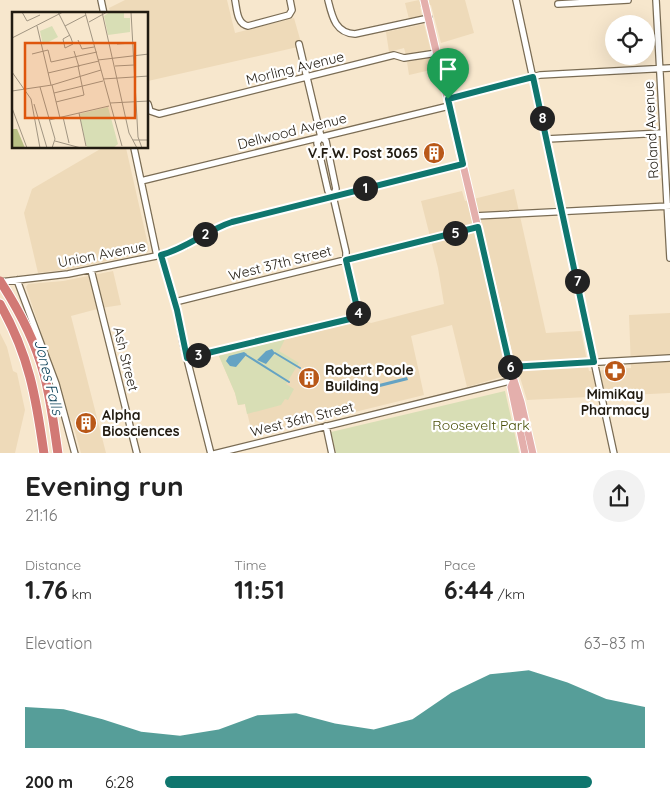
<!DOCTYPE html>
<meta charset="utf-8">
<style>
:root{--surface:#fff;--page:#f2f2f2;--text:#222;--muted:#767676;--accent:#0f766e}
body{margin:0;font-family:Quicksand,sans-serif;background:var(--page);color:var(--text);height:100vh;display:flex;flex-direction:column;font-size:19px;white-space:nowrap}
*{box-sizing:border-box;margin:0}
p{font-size:16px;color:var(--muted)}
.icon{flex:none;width:28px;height:28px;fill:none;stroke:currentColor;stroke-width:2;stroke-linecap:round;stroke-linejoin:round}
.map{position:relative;height:453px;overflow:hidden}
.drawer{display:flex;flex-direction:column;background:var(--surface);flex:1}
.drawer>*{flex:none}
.tools{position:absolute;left:605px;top:15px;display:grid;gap:10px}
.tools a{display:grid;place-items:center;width:50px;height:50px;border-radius:50%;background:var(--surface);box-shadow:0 5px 20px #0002;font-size:25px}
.pin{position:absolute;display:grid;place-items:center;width:42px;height:42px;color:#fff;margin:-51px -21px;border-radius:50% 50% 50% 0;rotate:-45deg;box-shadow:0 0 5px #0007}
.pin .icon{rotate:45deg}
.km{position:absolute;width:25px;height:25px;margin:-12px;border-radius:50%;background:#222;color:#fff;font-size:14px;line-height:25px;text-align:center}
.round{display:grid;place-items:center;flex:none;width:52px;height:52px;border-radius:26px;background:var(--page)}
.head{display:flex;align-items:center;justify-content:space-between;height:85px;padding:0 25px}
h1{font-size:28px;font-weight:700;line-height:38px}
.stats{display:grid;grid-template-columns:repeat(3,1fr);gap:8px;height:85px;padding:5px 25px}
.stats div{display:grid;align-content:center}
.stats b{font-size:25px;font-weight:700}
.stats small{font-size:14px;font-weight:400}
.stats p{font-size:14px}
.chart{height:140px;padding:10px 25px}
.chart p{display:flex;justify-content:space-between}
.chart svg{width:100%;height:90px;margin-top:5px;fill:var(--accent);opacity:.7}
ul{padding:0 25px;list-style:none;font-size:16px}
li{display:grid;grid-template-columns:80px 60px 1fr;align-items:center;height:38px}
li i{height:12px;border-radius:6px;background:var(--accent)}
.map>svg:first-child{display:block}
.built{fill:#eedab9}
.green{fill:#d8deb5}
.water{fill:#65a3c3}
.pier{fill:#f7e7cd}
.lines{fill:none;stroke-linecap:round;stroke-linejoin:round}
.stream{stroke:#65a3c3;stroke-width:2}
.minor-casing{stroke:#7a6c54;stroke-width:8}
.major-casing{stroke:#fff;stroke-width:9}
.highway-casing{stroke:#fff;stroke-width:11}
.minor{stroke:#fff;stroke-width:5.5}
.major{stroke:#e4afac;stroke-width:7}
.highway{stroke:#d27975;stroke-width:9}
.highway-bridge-casing{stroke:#fff;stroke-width:11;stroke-linecap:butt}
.highway-bridge{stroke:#d27975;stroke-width:9}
.route-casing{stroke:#fff;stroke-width:10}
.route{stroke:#0f766e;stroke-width:6}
.labels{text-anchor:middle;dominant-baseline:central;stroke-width:4.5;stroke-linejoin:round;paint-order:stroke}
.street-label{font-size:14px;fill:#211b11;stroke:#fff}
.poi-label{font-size:14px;font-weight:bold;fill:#211b11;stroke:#fff;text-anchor:start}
.park-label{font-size:14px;fill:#494e07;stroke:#fff}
.water-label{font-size:15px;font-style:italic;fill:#0f445b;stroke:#fff}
.inset-road{fill:none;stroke:#a19582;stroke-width:1}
.view{fill:#de560c;fill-opacity:0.15;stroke:#de560c;stroke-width:2.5}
.inset-edge{fill:none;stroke:#211b11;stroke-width:2.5}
</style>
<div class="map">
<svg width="670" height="454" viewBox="0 0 670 454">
<rect width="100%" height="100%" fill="#f7e7cd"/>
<!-- built -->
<path class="built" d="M125,0H227L235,33L294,18L302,46L148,81V14H111L109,8Z
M419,0H465L474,33L441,43L431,5L420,7L422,16L409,19L405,3Z
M424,24L431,51L406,55L404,48L389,52L386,32Z
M432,57L435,69L409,75L407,62Z
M102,148H126L149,249L148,252L64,270L38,273L24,213L32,189Z
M514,189L546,333L581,331L589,371L631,368L629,315L670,313V393L527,400L519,374L505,376L467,387L452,325L411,336L424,395L253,437L245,404L238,405L235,393L219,356L363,320L371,323L444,304L438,268L421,201L462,191L465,201Z
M113,271L121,305L101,308L71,316L106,453H81L72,421L70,420L26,287L28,284L63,281Z
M0,333L7,347L13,371L17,373L25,410L15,453H0Z"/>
<!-- green -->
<path class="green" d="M285,339L279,351L299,363L286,384L294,389L288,400L285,399L281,405L247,414L245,404L238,405L235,393L219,356Z
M505,391L519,453H336L331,432Z"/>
<!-- water -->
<path class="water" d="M272,349L275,353L266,364L257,360L266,351Z
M244,352L247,354L236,367L230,366L226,361L229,356Z
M407,377L408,380L376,388L375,385Z"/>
<!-- pier -->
<path class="pier" d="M0,284L38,353L53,439L40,454L36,453L33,433L35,423L33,410L26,379L14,343L0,311Z"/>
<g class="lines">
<!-- stream -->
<path class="stream" d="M275,353L300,368
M246,355L289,382"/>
<!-- minor casing -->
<g class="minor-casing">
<path id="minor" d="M101,0L104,14
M235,0C237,10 237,24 248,26L289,15L292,10L290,0
M328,0C332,16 335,33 355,34L429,18
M516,0L614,454
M656,0L670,258
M558,4L628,0
M299,44L321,137L326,141L336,189L333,196
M448,99L540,75L670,68
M148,104L150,111L159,114L394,55L404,58L437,53
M547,139L663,133
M134,148L157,256
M141,181L449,106
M475,216L670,206
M161,255L177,310L183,343L211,454
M91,270L137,454
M17,280L56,384L75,454
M0,282L68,274L161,255L185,246L209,231L232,222L463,164
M175,302L478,227
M187,358L349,319L358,315L346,260V252L333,196L328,191L317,143L321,137
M511,367L670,358
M326,426L332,454
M214,454L514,380"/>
</g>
<!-- major casing -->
<g class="major-casing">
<path id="major" d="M424,0L514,380L521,402L533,454
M514,380L511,387L525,454"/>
</g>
<!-- highway casing -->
<g class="highway-casing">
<path id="highway" d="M0,304C29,355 36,397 44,454"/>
</g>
<!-- minor -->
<use href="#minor" class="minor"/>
<!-- major -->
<use href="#major" class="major"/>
<!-- highway -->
<use href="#highway" class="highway"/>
<!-- highway-bridge casing -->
<g class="highway-bridge-casing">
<path id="highway-bridge" d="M0,281C19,310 35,341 44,374C51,400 54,427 58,454"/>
</g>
<!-- highway-bridge -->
<use href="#highway-bridge" class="highway-bridge"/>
</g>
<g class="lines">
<!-- route casing -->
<g class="route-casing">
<path id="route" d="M533,77L594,362L510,367L478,227L346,260L358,312V315L354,318L187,358L177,310L161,255C187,248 207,230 232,222L463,164L448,99Z"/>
</g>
<!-- route -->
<use href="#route" class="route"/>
</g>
<!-- icons -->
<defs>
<g id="building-disc" transform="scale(1.125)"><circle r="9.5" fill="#b95818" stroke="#fff"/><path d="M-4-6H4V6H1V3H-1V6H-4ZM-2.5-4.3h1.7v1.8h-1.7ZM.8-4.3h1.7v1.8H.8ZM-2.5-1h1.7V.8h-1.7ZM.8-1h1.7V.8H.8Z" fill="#fff"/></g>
<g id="pharmacy-disc" transform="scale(1.125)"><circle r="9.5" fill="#b95818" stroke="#fff"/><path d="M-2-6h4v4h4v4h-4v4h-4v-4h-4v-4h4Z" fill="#fff"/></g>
</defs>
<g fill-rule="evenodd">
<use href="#building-disc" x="434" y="153"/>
<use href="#pharmacy-disc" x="615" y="371"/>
<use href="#building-disc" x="309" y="378"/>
<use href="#building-disc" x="86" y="423"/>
</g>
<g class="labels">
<!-- street labels -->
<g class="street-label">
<text transform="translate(295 68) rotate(-14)">Morling Avenue</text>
<text transform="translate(651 130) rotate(-93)">Roland Avenue</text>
<text transform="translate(292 131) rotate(-14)">Dellwood Avenue</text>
<text transform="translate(102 254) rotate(-11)">Union Avenue</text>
<text transform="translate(280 263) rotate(-14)">West 37th Street</text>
<text transform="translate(126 359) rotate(76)">Ash Street</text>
<text transform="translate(302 419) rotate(-14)">West 36th Street</text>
</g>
<!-- poi labels -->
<g class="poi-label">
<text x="418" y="153" text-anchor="end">V.F.W. Post 3065</text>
<text x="325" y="370">Robert Poole<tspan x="325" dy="16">Building</tspan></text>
<text x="615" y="394" text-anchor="middle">MimiKay<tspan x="615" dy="16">Pharmacy</tspan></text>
<text x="102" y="415">Alpha<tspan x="102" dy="16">Biosciences</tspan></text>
</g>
<!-- park labels -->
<g class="park-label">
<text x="481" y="425">Roosevelt Park</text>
</g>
<!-- water labels -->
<g class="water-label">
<text transform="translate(49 377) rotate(76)">Jones Falls</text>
</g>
</g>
<!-- overview -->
<g transform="translate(12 12)">
<rect width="136" height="136" fill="#f7e7cd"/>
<path d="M98,0H112V6H118V20L96,23L92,4ZM40,14L46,25L31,33L28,19ZM96,95L106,132L101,136H75L67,102Z" fill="#d8deb5"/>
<path d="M0,117H5L13,136H0Z" fill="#b9c085"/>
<path class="inset-road" d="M10,0L15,9L28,3M46,0L59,26L61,32L53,36L51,27L58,23M73,0L110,134M90,0L117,121L125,136M119,0L126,125L130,136M77,10L95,0M25,14L39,73M53,14L74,3M0,26L51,0M66,28L70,37L82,35M105,32L121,31M62,39L67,55M20,42L36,38L39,50L85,40M86,48L137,42M103,54L122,53M0,60L19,87L28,136M36,61L87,49M91,67L137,64M40,73L48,106M28,75L43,127L40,136M0,79L40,73L89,58M42,81L91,69M44,90L72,83L66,54M98,91L137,89M22,92L35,136M0,96L15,136M67,101L74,134M51,105L57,131M37,108L97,94M121,128H137M43,129L69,136"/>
<path class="view" d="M13,31H123V106H13Z"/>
<rect width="136" height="136" class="inset-edge"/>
</g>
</svg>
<div class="tools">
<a><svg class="icon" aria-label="locate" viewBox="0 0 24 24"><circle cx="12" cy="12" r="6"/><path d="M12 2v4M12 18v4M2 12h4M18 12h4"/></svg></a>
</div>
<div class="pin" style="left:448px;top:99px;background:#1e9e55"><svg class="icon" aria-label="arrive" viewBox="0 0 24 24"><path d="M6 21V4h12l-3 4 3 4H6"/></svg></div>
<b class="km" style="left:365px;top:188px">1</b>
<b class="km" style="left:205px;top:234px">2</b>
<b class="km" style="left:198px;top:355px">3</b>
<b class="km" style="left:358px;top:313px">4</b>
<b class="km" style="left:455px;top:233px">5</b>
<b class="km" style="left:510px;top:367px">6</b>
<b class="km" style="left:577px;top:281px">7</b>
<b class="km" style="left:542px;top:118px">8</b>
</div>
<section class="drawer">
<div class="head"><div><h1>Evening run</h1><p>21:16</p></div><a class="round"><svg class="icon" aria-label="share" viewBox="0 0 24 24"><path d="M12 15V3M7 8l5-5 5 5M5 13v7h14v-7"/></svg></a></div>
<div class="stats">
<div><p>Distance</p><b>1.76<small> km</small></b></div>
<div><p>Time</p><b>11:51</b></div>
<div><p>Pace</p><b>6:44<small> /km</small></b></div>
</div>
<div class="chart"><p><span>Elevation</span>63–83 m</p>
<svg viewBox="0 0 160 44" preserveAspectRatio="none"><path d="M0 44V24L10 25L20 30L30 36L40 38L50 35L60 28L70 27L80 32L90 35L100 30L110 17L120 8L130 6L140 12L150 20L160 24V44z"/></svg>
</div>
<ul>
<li><b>200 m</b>6:28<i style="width:89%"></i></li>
</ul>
</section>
